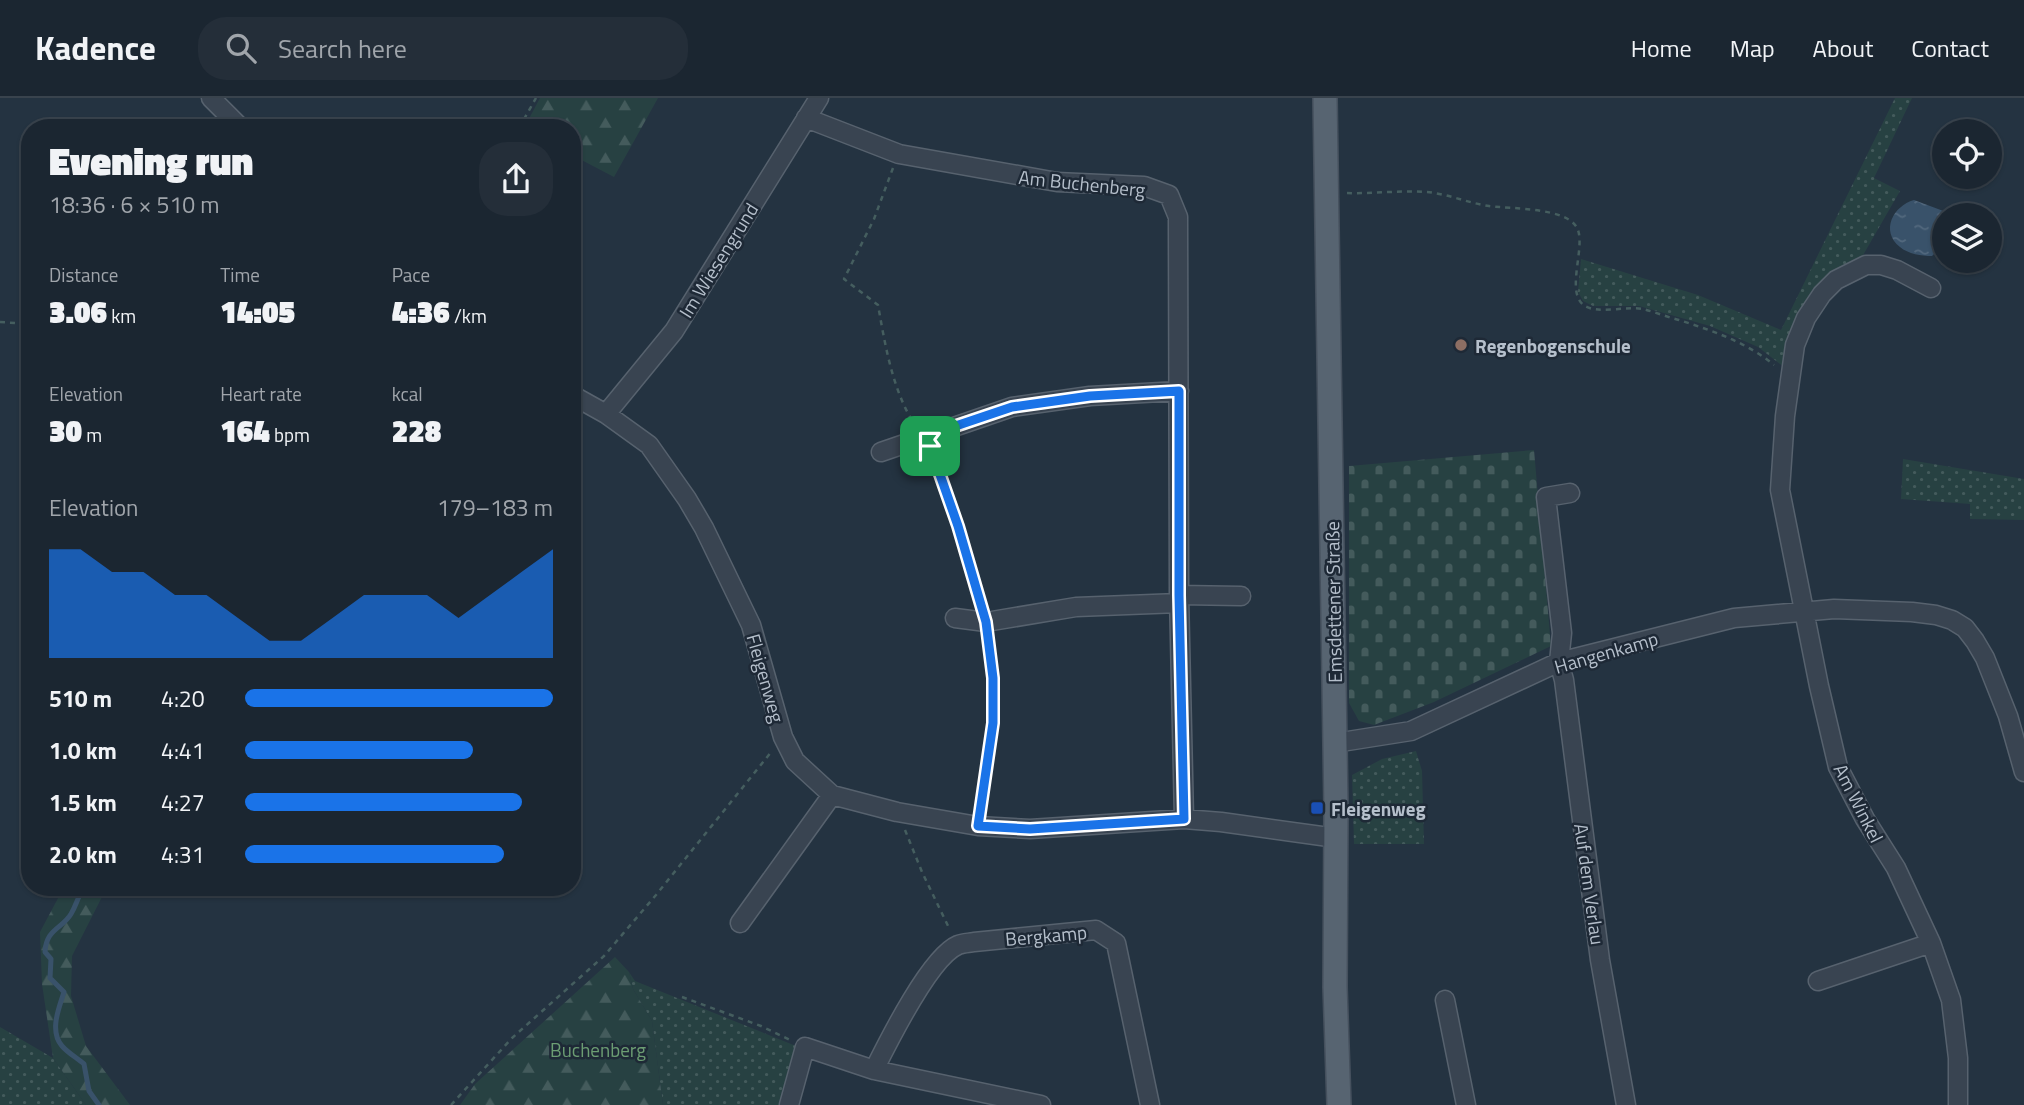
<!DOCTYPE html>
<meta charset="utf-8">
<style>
:root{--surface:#1b2631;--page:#242e39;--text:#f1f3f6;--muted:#a0a5ab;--line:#39434d;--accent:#1a73e8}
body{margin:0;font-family:"Titillium Web",sans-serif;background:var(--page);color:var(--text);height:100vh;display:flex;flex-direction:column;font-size:26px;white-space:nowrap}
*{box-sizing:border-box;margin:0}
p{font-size:23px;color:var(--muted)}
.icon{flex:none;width:38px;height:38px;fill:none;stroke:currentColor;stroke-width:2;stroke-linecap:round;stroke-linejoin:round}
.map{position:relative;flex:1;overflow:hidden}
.panel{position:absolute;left:21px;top:21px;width:560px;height:777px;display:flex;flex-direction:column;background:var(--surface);border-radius:28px;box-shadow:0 2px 5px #0004,0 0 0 2px var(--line)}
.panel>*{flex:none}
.buttons{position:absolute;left:1932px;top:21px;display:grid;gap:14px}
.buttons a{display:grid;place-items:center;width:70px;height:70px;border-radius:50%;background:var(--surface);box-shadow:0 2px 5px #0004,0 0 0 2px var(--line);font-size:35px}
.pin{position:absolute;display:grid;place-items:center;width:60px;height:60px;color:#fff;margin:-30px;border-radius:14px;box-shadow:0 4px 10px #0006}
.round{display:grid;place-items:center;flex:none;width:74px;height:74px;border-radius:28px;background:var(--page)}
.headline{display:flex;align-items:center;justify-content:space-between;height:119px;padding:0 28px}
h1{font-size:38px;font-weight:800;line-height:52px}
.stats{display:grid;grid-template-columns:repeat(3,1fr);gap:10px;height:119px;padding:7px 28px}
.stats div{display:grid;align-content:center}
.stats b{font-size:30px;font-weight:800}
.stats small{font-size:19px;font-weight:400}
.stats p{font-size:19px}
.chart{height:196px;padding:14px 28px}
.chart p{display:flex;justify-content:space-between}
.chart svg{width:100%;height:126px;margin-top:7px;fill:var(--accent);opacity:.7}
ul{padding:0 28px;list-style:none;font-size:23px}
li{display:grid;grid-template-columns:112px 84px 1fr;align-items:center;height:52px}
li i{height:18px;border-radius:9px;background:var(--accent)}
header{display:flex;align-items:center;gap:42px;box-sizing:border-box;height:98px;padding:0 35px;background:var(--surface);border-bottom:2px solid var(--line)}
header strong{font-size:33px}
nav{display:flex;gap:38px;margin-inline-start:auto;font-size:24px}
.search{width:490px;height:63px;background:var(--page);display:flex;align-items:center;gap:18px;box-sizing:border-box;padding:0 24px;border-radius:28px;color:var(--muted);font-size:26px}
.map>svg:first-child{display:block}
.green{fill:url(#green-dots)}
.forest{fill:url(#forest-firs)}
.cemetery{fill:url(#cemetery-stones)}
.water{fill:url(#water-ripples)}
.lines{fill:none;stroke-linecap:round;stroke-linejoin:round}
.stream{stroke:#39526a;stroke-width:5}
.minor-casing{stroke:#57626e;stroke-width:21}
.major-casing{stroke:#45505d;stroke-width:26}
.path{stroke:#455e5f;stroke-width:2.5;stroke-dasharray:5 5;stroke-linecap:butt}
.minor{stroke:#394451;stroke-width:18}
.major{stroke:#576471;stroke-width:23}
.route-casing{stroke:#fff;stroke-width:14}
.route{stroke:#1a73e8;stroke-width:9}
.education-dot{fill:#8d6e63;stroke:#1e2936;stroke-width:2.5}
.transit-dot{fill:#1a4fb4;stroke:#1e2936;stroke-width:2.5}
.labels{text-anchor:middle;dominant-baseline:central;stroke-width:5;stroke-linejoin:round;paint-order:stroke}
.street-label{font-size:19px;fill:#b5bfcb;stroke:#1e2936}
.poi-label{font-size:19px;font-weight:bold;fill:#b5bfcb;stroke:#1e2936;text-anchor:start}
.park-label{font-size:19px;fill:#6c9d73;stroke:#1e2936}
</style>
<header>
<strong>Kadence</strong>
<div class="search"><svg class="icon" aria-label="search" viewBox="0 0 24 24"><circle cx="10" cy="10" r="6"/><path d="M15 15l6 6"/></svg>Search here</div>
<nav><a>Home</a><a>Map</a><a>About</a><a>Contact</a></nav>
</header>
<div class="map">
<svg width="2024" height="1007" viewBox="0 0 2024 1007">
<defs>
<pattern id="green-dots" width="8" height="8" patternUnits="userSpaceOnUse" patternTransform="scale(1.75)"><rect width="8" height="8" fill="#274142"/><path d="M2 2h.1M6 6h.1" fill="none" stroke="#445b5c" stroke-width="1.8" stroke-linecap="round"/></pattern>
<pattern id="forest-firs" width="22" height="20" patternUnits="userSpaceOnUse" patternTransform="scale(1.75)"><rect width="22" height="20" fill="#274142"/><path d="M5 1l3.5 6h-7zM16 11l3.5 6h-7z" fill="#445b5c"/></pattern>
<pattern id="cemetery-stones" width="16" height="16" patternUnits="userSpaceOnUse" patternTransform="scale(1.75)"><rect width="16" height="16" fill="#274142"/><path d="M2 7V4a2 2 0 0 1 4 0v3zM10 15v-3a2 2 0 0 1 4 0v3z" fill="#445b5c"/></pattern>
<pattern id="water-ripples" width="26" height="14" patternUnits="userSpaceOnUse" patternTransform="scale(1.75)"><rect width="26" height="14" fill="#39526a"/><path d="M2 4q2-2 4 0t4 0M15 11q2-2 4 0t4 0" fill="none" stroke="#53697e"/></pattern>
</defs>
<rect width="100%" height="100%" fill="#243341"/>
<!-- green -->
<path class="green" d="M1895,0H1912L1874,80L1900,93L1862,159L1819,187L1784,269L1758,249L1710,228L1639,208H1593L1583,203L1578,194L1581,161L1698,197L1781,232Z
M1903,361L2024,381V422L1970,421V406L1901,401Z
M1416,653L1422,673L1424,746H1354L1352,677L1382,661Z
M629,874L635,883L796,948L781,1007H663L652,923L633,891Z
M0,929L53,960L86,1007H0Z"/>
<!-- forest -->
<path class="forest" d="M540,0H658L614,79L572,57V30H524Z
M64,789H107L72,858L71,898L86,948L130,1007H86L53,960L42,886L40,834Z
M615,859L629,874L633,891L652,923L663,1007H460L475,986Z"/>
<!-- cemetery -->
<path class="cemetery" d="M1534,352L1551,548L1434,604L1374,627L1359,623L1349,605V368Z"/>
<!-- water -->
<path class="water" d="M1914,102L1954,117H1944V146L1932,158C1922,158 1908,156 1900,149C1880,133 1893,108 1914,102Z"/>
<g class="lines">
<!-- stream -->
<path class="stream" d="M85,789C77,799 77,806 71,816C62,831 46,831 45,854L51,861L50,880L64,894C59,910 49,933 62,948C68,955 77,960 84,966L89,993L99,1007"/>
<!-- minor casing -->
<g class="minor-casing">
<path id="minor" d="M211,0L241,30
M806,20L899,56L1057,84L1144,88L1169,97L1178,119L1179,497L1184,721
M1931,190L1897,172L1881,167H1866L1836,182L1822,196L1806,220L1795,247L1785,318L1780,392L1819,588L1838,669L1865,721L1896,770L1931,845L1951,902L1958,960V1007
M572,297L606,316L649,347L687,401L704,430L751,527L783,639L795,663L832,697L897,714L978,728L1030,731L1184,721L1221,724L1336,740
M606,316L674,233L819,0
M881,354L1012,309L1090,298L1179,293
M1570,395L1546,399L1562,535L1559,564L1564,582L1600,862L1626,1007
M1179,497L1241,498
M955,520L986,524L1076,509L1179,505
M1335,645L1411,633L1559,564L1734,520L1834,511L1912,514L1936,517L1952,522L1965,530L1975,543L1985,560L2008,618L2024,674
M740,825L832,697
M1818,883L1931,845
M1445,902L1466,1007
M874,972C888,944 930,859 958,847C963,845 969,845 974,844L1096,832L1116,845L1150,1007
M789,1007L805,949L874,972L1041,1007"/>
</g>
<!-- major casing -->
<g class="major-casing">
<path id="major" d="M1325,0L1336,712L1335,889L1339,1007"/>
</g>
<!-- path -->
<path class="path" d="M519,30L536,0
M893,70L874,121L844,181L878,207C885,246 892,290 913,324
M1347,95C1373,96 1400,92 1427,94C1448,96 1468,105 1489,108C1510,111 1570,109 1578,132C1585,152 1565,196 1585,208C1598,216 1627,208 1643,211C1655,214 1667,219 1679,222C1713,233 1746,244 1774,267
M0,224L30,226
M933,356L958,428L980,506
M980,711L993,625V580L988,540
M905,732L922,774L950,832
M682,899L761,928L790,942
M451,1007L512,940L604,858L656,797L772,653"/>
<!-- minor -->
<use href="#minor" class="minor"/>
<!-- major -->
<use href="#major" class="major"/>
</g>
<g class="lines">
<!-- route casing -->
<g class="route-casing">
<path id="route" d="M1179,293V497L1184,721L1030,731L978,728L993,625V580L986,524L958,428L930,348L923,339L1012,309L1090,298Z"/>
</g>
<!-- route -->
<use href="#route" class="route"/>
</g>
<!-- markers -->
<circle class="education-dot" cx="1461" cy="247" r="7"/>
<rect class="transit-dot" x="1310" y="703" width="14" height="14" rx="3.5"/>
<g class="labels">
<!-- street labels -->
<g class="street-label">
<text transform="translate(1082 85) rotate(6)">Am Buchenberg</text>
<text transform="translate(718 162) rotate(-58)">Im Wiesengrund</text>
<text transform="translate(1333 504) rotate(-91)">Emsdettener Straße</text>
<text transform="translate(1606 554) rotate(-16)">Hangenkamp</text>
<text transform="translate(766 580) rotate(74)">Fleigenweg</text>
<text transform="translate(1859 705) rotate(63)">Am Winkel</text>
<text transform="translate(1590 786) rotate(82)">Auf dem Verlau</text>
<text transform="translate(1046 837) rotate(-5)">Bergkamp</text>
</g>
<!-- poi labels -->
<g class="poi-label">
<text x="1475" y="247">Regenbogenschule</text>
<text x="1331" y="710">Fleigenweg</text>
</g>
<!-- park labels -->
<g class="park-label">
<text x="598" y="951">Buchenberg</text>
</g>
</g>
</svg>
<div class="buttons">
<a><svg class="icon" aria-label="locate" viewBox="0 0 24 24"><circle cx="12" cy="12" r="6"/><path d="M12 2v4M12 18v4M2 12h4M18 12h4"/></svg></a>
<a><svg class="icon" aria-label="layers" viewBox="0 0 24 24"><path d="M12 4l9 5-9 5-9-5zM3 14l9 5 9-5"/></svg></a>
</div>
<div class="pin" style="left:930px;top:348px;background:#1e9e55"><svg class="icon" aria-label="arrive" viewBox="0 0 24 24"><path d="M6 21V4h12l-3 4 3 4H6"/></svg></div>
<section class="panel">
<div class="headline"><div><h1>Evening run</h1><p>18:36 · 6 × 510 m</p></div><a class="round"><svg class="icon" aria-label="share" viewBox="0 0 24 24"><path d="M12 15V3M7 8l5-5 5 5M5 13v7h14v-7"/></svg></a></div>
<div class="stats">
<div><p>Distance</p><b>3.06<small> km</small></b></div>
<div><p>Time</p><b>14:05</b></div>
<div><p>Pace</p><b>4:36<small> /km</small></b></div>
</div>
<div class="stats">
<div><p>Elevation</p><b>30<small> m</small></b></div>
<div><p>Heart rate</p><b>164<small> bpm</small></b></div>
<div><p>kcal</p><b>228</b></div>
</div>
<div class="chart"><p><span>Elevation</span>179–183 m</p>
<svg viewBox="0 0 160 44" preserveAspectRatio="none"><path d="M0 44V6L10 6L20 14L30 14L40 22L50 22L60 30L70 38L80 38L90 30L100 22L110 22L120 22L130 30L140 22L150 14L160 6V44z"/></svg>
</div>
<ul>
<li><b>510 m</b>4:20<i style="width:100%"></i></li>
<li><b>1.0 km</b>4:41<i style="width:74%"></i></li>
<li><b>1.5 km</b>4:27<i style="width:90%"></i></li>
<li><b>2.0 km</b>4:31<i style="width:84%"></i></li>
</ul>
</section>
</div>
